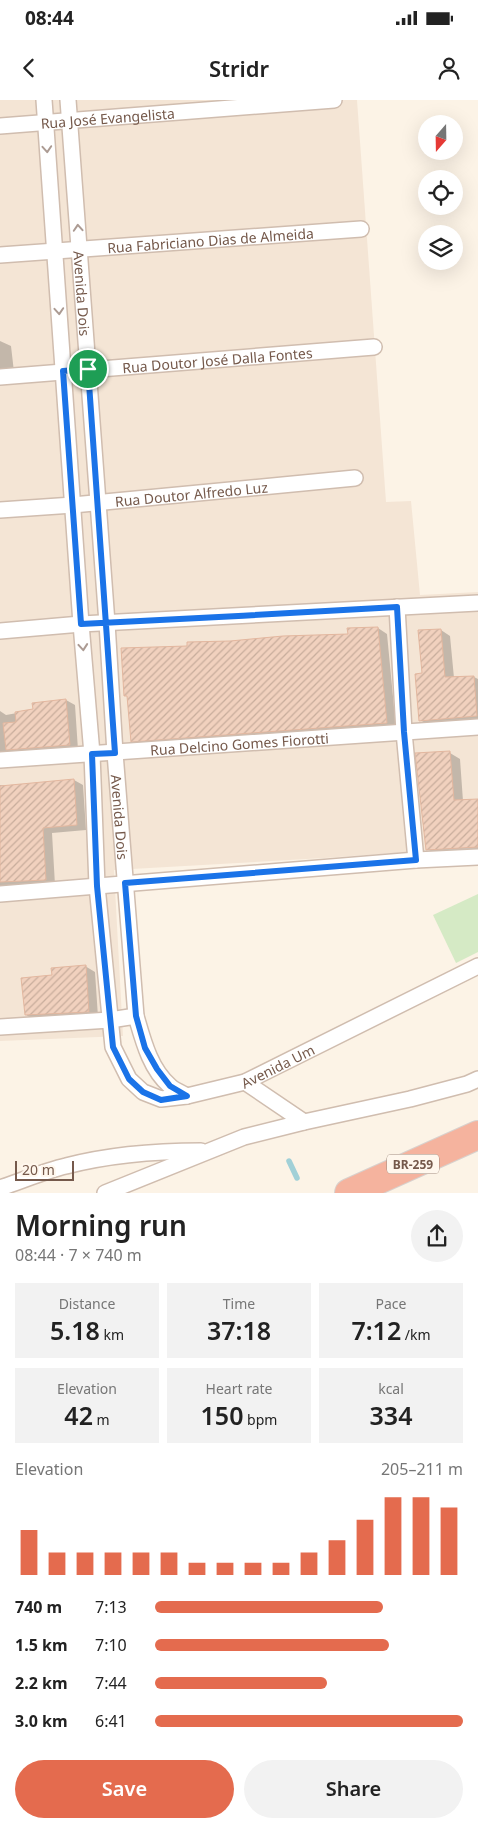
<!DOCTYPE html>
<meta charset="utf-8">
<style>
:root{--surface:#fff;--page:#f2f2f2;--text:#222;--muted:#767676;--accent:#e46b4e}
body{margin:0;font-family:"Noto Sans",sans-serif;background:var(--page);color:var(--text);height:100vh;display:flex;flex-direction:column;font-size:19px;white-space:nowrap}
*{box-sizing:border-box;margin:0}
p{font-size:16px;color:var(--muted)}
.icon{flex:none;width:28px;height:28px;fill:none;stroke:currentColor;stroke-width:2;stroke-linecap:round;stroke-linejoin:round}
.map{position:relative;height:1093px;overflow:hidden}
.drawer{display:flex;flex-direction:column;background:var(--surface);flex:1}
.drawer>*{flex:none}
.needle{width:32px;rotate:200deg}
.tools{position:absolute;left:418px;top:15px;display:grid;gap:10px}
.tools a{display:grid;place-items:center;width:45px;height:45px;border-radius:50%;background:var(--surface);box-shadow:0 5px 20px #0002;font-size:25px}
.scale{position:absolute;left:15px;bottom:12px;width:59px;box-sizing:border-box;padding-left:5px;border:2px solid #75594b;border-top:0;font-size:14px;line-height:18px;white-space:nowrap;color:#75594b;-webkit-text-stroke:4px #fff7ed;paint-order:stroke}
.pin{position:absolute;display:grid;place-items:center;width:42px;height:42px;color:#fff;margin:-21px;border:2px solid #fff;border-radius:50%;box-shadow:0 1px 5px #0007}
.round{display:grid;place-items:center;flex:none;width:52px;height:52px;border-radius:26px;background:var(--page)}
.overview{display:flex;align-items:center;justify-content:space-between;height:85px;padding:0 15px}
h1{font-size:28px;font-weight:600;line-height:38px}
.metrics{display:grid;grid-template-columns:repeat(3,1fr);gap:8px;height:85px;padding:5px 15px}
.metrics div{display:grid;align-content:center;border-radius:0px;background:var(--page);text-align:center}
.metrics b{font-size:25px;font-weight:600}
.metrics small{font-size:14px;font-weight:400}
.metrics p{font-size:14px}
.chart{height:140px;padding:10px 15px}
.chart p{display:flex;justify-content:space-between}
.chart svg{width:100%;height:90px;margin-top:5px;stroke:var(--accent);stroke-width:6}
.cta{display:flex;gap:10px;margin-top:auto;padding:10px 15px}
.cta a{flex:1;height:58px;border-radius:30px;background:var(--accent);color:#fff;font-size:20px;font-weight:600;line-height:58px;text-align:center}
.cta a+a{background:var(--page);color:var(--text)}
ul{padding:0 15px;list-style:none;font-size:16px}
li{display:grid;grid-template-columns:80px 60px 1fr;align-items:center;height:38px}
li i{height:12px;border-radius:6px;background:var(--accent)}
.status{display:flex;justify-content:space-between;align-items:center;height:35px;padding:0 25px;background:var(--surface);direction:ltr}
.status svg{height:14px;fill:currentColor}
header{display:flex;justify-content:space-between;align-items:center;height:65px;padding:0 15px;background:var(--surface);font-size:22px;font-weight:600}
.map>svg:first-child{display:block}
.residential{fill:#f4e5d5}
.green{fill:#d5eac5}
.shadow{fill:#0003}
.lines{fill:none;stroke-linecap:round;stroke-linejoin:round}
.stream{stroke:#a1d0d7;stroke-width:5.5}
.building{fill:url(#building-hatch);stroke:#e3b79f}
.street-casing{stroke:#d0bdaf;stroke-width:18}
.highway-casing{stroke:#d8d1cd;stroke-width:30}
.street{stroke:#fff;stroke-width:15}
.highway{stroke:#f5b39e;stroke-width:28}
.oneway{stroke:#ac9b93}
.route-casing{stroke:#fff;stroke-width:10}
.route{stroke:#1a73e8;stroke-width:6}
.labels{text-anchor:middle;dominant-baseline:central;stroke-width:5;stroke-linejoin:round;paint-order:stroke}
.shield{fill:#fff7ed;stroke:#9e887c;stroke-width:1}
.shield-label{font-size:12px;font-weight:bold;fill:#75594b}
.street-label{font-size:14px;fill:#75594b;stroke:#fff7ed}
</style>
<div class="status"><b>08:44</b><svg viewBox="0 0 49 12"><path d="M0 12V9h3v3zM5 12V6h3v6zM10 12V3h3v9zM15 12V0h3v12zM26 1h20v11H26zM47 4h2v5h-2z"/></svg></div>
<header><svg class="icon" aria-label="back" viewBox="0 0 24 24"><path d="M15 5l-7 7 7 7"/></svg>Stridr<svg class="icon" aria-label="person" viewBox="0 0 24 24"><circle cx="12" cy="8" r="4"/><path d="M4 21q1-7 8-7t8 7"/></svg></header>
<div class="map">
<svg width="478" height="1093" viewBox="0 0 478 1093">
<defs>
<pattern id="building-hatch" width="6" height="6" patternUnits="userSpaceOnUse" patternTransform="scale(1.25)"><rect width="6" height="6" fill="#f1d1be"/><path d="M-1 1l2-2M0 6l6-6M5 7l2-2" fill="none" stroke="#c8ad9c"/></pattern>
</defs>
<rect width="100%" height="100%" fill="#fcf3e6"/>
<!-- residential -->
<path class="residential" d="M0,0H357L386,402L411,401L420,495L478,492V747L324,758L114,770L123,936L0,941Z"/>
<!-- green -->
<path class="green" d="M478,794V852L456,863L433,815Z"/>
<!-- shadow -->
<path class="shadow" d="M0,241L11,246L14,272L0,277Z
M378,528L387,534L396,628L142,646L133,641L188,547L230,542L349,535Z
M441,530L450,536L454,578L474,577L478,579V621L429,625L420,620L423,574Z
M66,600L75,605L78,650L0,656V611L6,615L34,610Z
M450,653L460,659L463,701L478,700V753L438,755L427,749Z
M74,680L83,685L86,730L52,733L55,785L0,787V685L7,686Z
M85,866L95,872L98,917L35,920L26,915L53,876Z"/>
<g class="lines">
<!-- stream -->
<path class="stream" d="M289,1061L297,1078"/>
</g>
<!-- building -->
<path class="building" d="M378,527L387,623L131,642L127,596H124L121,548L187,546V542L230,541L283,536L348,534L347,528Z
M441,529L445,577L474,576L477,616L419,621L415,574L422,573L418,530Z
M66,599L70,645L6,650L3,623L16,622L15,612L33,609L32,603Z
M450,651L454,700L478,699V747L426,750L415,653Z
M74,679L77,725L43,728L46,780L0,782V686Z
M86,865L89,912L25,915L21,878L52,875L51,868Z"/>
<g class="lines">
<!-- street casing -->
<g class="street-casing">
<g id="street">
<path id="s1" d="M44,0L81,524L92,654L97,786L113,947L129,979L143,992L161,999L187,996L245,982L478,866"/>
<path id="s2" d="M68,0L107,523L115,653L136,916C143,940 150,969 170,986C174,990 182,993 187,996"/>
<path id="s3" d="M0,26L334,0"/>
<path id="s4" d="M0,155L361,129"/>
<path id="s5" d="M0,277L374,247"/>
<path id="s6" d="M0,410L73,405L355,378"/>
<path d="M397,507L404,632L416,760"/>
<path d="M0,531L81,524L478,503"/>
<path id="s7" d="M0,660L478,627"/>
<path d="M0,794L416,760L478,757"/>
<path d="M0,927L110,920L136,916"/>
<path d="M245,982L304,1022"/>
<path d="M0,1088C22,1081 44,1071 66,1066C112,1054 155,1051 201,1051"/>
<path d="M105,1093L244,1037L304,1022L410,999L467,984L478,979"/>
</g>
</g>
<!-- highway casing -->
<g class="highway-casing">
<path id="highway" d="M349,1093L478,1035"/>
</g>
<!-- street -->
<use href="#street" class="street"/>
<!-- highway -->
<use href="#highway" class="highway"/>
</g>
<!-- one-way arrows -->
<defs><path id="oneway-chevron" d="M-2-3.5L2.5 0L-2 3.5" fill="none" stroke-width="1.6" stroke-linecap="round" stroke-linejoin="round" transform="scale(1.25)"/></defs>
<g class="oneway">
<use href="#oneway-chevron" transform="translate(47 49) rotate(86)"/>
<use href="#oneway-chevron" transform="translate(78 128) rotate(-94)"/>
<use href="#oneway-chevron" transform="translate(59 211) rotate(86)"/>
<use href="#oneway-chevron" transform="translate(83 547) rotate(85)"/>
</g>
<g class="lines">
<!-- route casing -->
<g class="route-casing">
<path id="route" d="M88,269L115,653L92,654L97,786L113,947L129,979L143,992L161,1000L187,996L170,986L157,969L145,948L136,916L125,783L416,760L404,632L397,507C292,513 186,519 81,524L63,271L88,269"/>
</g>
<!-- route -->
<use href="#route" class="route"/>
</g>
<g class="labels">
<!-- shield labels -->
<rect class="shield" x="387" y="1054.5" width="52" height="19" rx="4"/>
<g class="shield-label">
<text x="413" y="1064">BR-259</text>
</g>
<!-- street labels -->
<g class="street-label">
<text stroke="none"><textPath href="#s3" startOffset="108">Rua José Evangelista</textPath></text>
<text stroke="none"><textPath href="#s4" startOffset="211">Rua Fabriciano Dias de Almeida</textPath></text>
<text stroke="none"><textPath href="#s2" startOffset="194">Avenida Dois</textPath></text>
<text stroke="none"><textPath href="#s5" startOffset="218">Rua Doutor José Dalla Fontes</textPath></text>
<text stroke="none"><textPath href="#s6" startOffset="192">Rua Doutor Alfredo Luz</textPath></text>
<text stroke="none"><textPath href="#s7" startOffset="240">Rua Delcino Gomes Fiorotti</textPath></text>
<text stroke="none"><textPath href="#s2" startOffset="719">Avenida Dois</textPath></text>
<text stroke="none"><textPath href="#s1" startOffset="1146">Avenida Um</textPath></text>
</g>
</g>
</svg>
<div class="tools">
<a><svg class="needle" viewBox="-14 -14 28 28"><path d="M0-13l5 13h-10z" fill="#e53935"/><path d="M0 13l5-13h-10z" fill="#767676"/></svg></a>
<a><svg class="icon" aria-label="locate" viewBox="0 0 24 24"><circle cx="12" cy="12" r="6"/><path d="M12 2v4M12 18v4M2 12h4M18 12h4"/></svg></a>
<a><svg class="icon" aria-label="layers" viewBox="0 0 24 24"><path d="M12 4l9 5-9 5-9-5zM3 14l9 5 9-5"/></svg></a>
</div>
<div class="scale">20 m</div>
<div class="pin" style="left:88px;top:269px;background:#1e9e55"><svg class="icon" aria-label="arrive" viewBox="0 0 24 24"><path d="M6 21V4h12l-3 4 3 4H6"/></svg></div>
</div>
<section class="drawer">
<div class="overview"><div><h1>Morning run</h1><p>08:44 · 7 × 740 m</p></div><a class="round"><svg class="icon" aria-label="share" viewBox="0 0 24 24"><path d="M12 15V3M7 8l5-5 5 5M5 13v7h14v-7"/></svg></a></div>
<div class="metrics">
<div><p>Distance</p><b>5.18<small> km</small></b></div>
<div><p>Time</p><b>37:18</b></div>
<div><p>Pace</p><b>7:12<small> /km</small></b></div>
</div>
<div class="metrics">
<div><p>Elevation</p><b>42<small> m</small></b></div>
<div><p>Heart rate</p><b>150<small> bpm</small></b></div>
<div><p>kcal</p><b>334</b></div>
</div>
<div class="chart"><p><span>Elevation</span>205–211 m</p>
<svg viewBox="0 0 160 44" preserveAspectRatio="none"><path d="M5 44V22M15 44V33M25 44V33M35 44V33M45 44V33M55 44V33M65 44V38M75 44V38M85 44V38M95 44V38M105 44V33M115 44V27M125 44V17M135 44V6M145 44V6M155 44V11"/></svg>
</div>
<ul>
<li><b>740 m</b>7:13<i style="width:74%"></i></li>
<li><b>1.5 km</b>7:10<i style="width:76%"></i></li>
<li><b>2.2 km</b>7:44<i style="width:56%"></i></li>
<li><b>3.0 km</b>6:41<i style="width:100%"></i></li>
</ul>
<div class="cta"><a>Save</a><a>Share</a></div>
</section>
